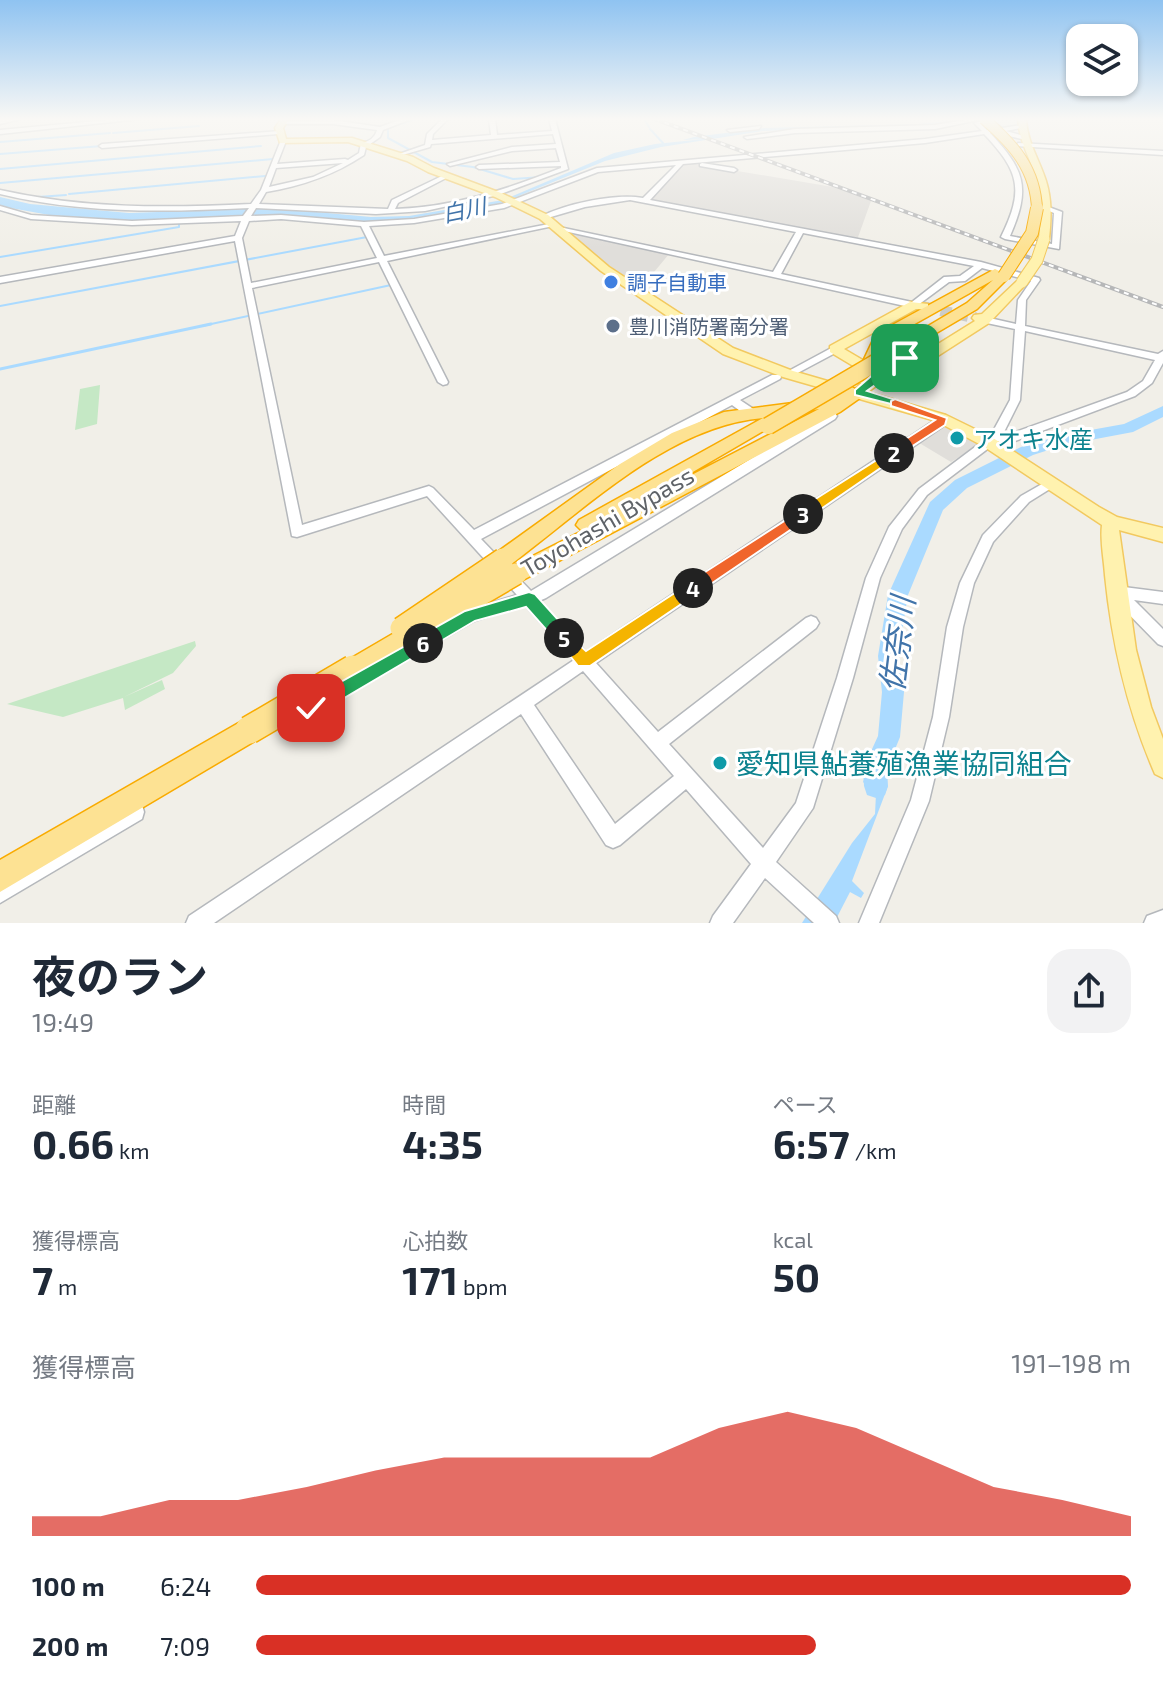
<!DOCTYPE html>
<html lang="ja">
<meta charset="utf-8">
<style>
:root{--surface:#fff;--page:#f2f2f3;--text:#1f2937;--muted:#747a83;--accent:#d93025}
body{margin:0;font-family:"Exo 2","Noto Sans JP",sans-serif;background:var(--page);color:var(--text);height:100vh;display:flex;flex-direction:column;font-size:30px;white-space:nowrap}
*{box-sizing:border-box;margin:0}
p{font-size:26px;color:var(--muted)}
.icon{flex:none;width:44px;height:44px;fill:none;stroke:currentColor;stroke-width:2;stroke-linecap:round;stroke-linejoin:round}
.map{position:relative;height:923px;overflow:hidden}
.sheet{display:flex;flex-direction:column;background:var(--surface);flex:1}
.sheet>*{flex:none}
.tools{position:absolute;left:1066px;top:24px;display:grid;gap:16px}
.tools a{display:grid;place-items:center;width:72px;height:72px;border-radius:16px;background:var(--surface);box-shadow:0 2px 6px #0004;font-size:40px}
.pin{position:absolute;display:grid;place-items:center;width:68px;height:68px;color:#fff;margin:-34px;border-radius:16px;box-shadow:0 4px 12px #0006}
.km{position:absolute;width:40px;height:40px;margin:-20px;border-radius:50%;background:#222;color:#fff;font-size:22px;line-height:40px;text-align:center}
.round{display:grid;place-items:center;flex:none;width:84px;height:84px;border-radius:24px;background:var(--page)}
.summary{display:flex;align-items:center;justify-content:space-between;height:136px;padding:0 32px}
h1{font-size:44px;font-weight:700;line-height:60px}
.stats{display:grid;grid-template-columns:repeat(3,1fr);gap:12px;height:136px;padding:8px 32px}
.stats div{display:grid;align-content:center}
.stats b{font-size:40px;font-weight:700}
.stats small{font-size:22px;font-weight:400}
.stats p{font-size:22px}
.chart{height:224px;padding:16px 32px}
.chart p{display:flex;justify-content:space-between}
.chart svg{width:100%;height:144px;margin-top:8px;fill:var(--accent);opacity:.7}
ul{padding:0 32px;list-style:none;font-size:26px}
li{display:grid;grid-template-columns:128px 96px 1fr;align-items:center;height:60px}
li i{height:20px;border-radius:10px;background:var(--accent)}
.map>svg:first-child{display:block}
.industrial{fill:#e0deda}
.green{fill:#c5e8c5}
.water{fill:#aadaff}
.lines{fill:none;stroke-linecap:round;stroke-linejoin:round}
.stream-far1{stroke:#aadaff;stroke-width:2}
.stream{stroke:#aadaff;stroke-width:3}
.river{fill:#aadaff;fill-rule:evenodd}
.major-tunnel{stroke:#ccccc8;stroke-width:11;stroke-dasharray:11 6;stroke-linecap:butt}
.minor-casing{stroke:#b5b8bc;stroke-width:3}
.major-casing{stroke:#f2c960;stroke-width:3}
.highway-casing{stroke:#f9ab00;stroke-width:3}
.minor{fill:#fff;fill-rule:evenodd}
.major{fill:#fff2af;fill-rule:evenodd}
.highway{fill:#fde293;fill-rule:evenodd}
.rail-casing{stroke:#b6b7b8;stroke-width:4}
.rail{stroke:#fff;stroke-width:2;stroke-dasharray:5;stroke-linecap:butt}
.major-bridge-casing{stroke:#f2c960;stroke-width:13;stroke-linecap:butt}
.highway-bridge-far4-casing{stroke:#f9ab00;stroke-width:12;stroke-linecap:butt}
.highway-bridge-far3-casing{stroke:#f9ab00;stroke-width:14;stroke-linecap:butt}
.highway-bridge-far2-casing{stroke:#f9ab00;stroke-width:19;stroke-linecap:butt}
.highway-bridge-far1-casing{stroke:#f9ab00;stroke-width:24;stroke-linecap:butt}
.highway-bridge-casing{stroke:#f9ab00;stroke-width:30;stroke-linecap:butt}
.major-bridge{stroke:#fff2af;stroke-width:11}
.highway-bridge-far4{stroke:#fde293;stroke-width:10}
.highway-bridge-far3{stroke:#fde293;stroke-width:12}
.highway-bridge-far2{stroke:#fde293;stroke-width:16}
.highway-bridge-far1{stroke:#fde293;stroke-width:21}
.highway-bridge{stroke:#fde293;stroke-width:27}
.split-1{fill:#22a559;stroke:#fff;stroke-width:2}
.split-2{fill:#f0652b;stroke:#fff;stroke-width:2}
.split-3{fill:#f5b400;stroke:#fff;stroke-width:2}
.split-4{fill:#f0652b;stroke:#fff;stroke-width:2}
.split-5{fill:#f5b400;stroke:#fff;stroke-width:2}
.split-6{fill:#22a559;stroke:#fff;stroke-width:2}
.split-7{fill:#22a559;stroke:#fff;stroke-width:2}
.shop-dot{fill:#3f7fe0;stroke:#fff;stroke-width:3}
.service-dot{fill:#5c6f8a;stroke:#fff;stroke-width:3}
.culture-dot{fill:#0f9aa8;stroke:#fff;stroke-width:3}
.labels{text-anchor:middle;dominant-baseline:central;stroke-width:6;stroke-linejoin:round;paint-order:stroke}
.far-shop-label{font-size:20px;fill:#366cbe;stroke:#fff;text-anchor:start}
.far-service-label{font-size:20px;fill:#4e5e75;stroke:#fff;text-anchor:start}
.far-water-label{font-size:22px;font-style:italic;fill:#4174aa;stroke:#fff}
.culture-label{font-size:24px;fill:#0d838f;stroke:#fff;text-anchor:start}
.street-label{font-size:24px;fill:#5f6368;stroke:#fff}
.near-culture-label{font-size:28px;fill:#0d838f;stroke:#fff;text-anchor:start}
.near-water-label{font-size:32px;font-style:italic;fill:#4174aa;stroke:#fff}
</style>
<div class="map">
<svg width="1163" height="923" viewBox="0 0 1163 923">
<rect width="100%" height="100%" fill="#f1efe8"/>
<!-- industrial -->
<path class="industrial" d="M684,162L833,187L871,201L857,240L649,200Z
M564,231L669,254L640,289Z
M942,423L982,443L951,462L916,441Z"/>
<!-- green -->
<path class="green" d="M100,385L97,424L75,430L80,389Z
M195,641L196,646L173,673L124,697L162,680L165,689L125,710L123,698L63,717L7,704Z"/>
<!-- water -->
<path class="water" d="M971,119L913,126L763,131L661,147L605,161L499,204L400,220L359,222L279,215L135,222L60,217L0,206V197L30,204L129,213L273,208L371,217L409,216L503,200L614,153L655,144L704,139L683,140L694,137L764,128L919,124Z
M850,755L884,770L881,782L888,786L852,881L864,893L861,898L850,892L834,923H802L852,843L875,814L876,794L863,782L867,771L849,765Z"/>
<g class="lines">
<!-- stream-far1 -->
<path class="stream-far1" d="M416,119L388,128V138L432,162L473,167L513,179L542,177
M644,119L649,127
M650,129L663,143
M113,133L199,126
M0,142L110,133
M0,154L102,146
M0,169L261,146
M0,183L273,159
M69,194L265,176
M38,197L66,195
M0,257L179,227V223
M0,306L367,237
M202,326L391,285"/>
<!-- stream -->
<path class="stream" d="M0,369L211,324"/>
<!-- river -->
<path class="river" d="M1163,406V417L1133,432L1064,445L1033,455L967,488L943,510L908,595L898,656L904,692L900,737L887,769L888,786L885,795L876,798L867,795L864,786L863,769L878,736L882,692L878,656L888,595L930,502L955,480L1021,447L1063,435L1124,424Z"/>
<!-- major-tunnel -->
<path class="major-tunnel" d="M924,307L976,318"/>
<!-- minor casing -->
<g class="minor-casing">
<path id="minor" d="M7,119H21L0,124V120Z
M118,119H140L0,134V130Z
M402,119H411L383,130L380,137L366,147L364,155C334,175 302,186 266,192L259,204L388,209L392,200L444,175H448V177L398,203L395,209C453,207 508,189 561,168V166L479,169L476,167L479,165L560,162L556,148L512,151L450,166L447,164L512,147L556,144L553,134L431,144L430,147L399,156V154L425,145L427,134L442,119H448L433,134L432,140L491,135L489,119H495L497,135L552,131L549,119H555L568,169L498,195L425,211L376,214L256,208L251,216L281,215L364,222L414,219L502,204L597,168L925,139L982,131L974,123L989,119L1002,128L1022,125L1025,127L1006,131L1024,136L1022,139L1004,135L1000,132L990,133C1025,170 1031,188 1010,236L1052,244L1054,213L1042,208L1046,206L1062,212L1059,249L1005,239L1001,237C1024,190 1020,172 984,134L925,143L683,164L650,200L981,262L1039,278L1040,280L1026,300L1025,326L1158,354L1163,351V363L1152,383L1135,396L1015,441H998L927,495L902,529L880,578L853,678L813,808L776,862L836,916L839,923H814L765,878L733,923H710L713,916L751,864L686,789L620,845L613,848L606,845L521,714L214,923H186L189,916L574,660L525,605L474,621L356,690L350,693L344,690L342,685L344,680L465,611L517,595L427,496L297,537L292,536L235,241L0,283V277L235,236L241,221L132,225L31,219L0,210V206L31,215L132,221L243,216L249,208C164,212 83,214 0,194V190C84,209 166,208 251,204L261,190L281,140L286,141L277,164L345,159L348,160L359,153L361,143C368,142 375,138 377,130L333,124H283L281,121L333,120L380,127ZM988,123L996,129L987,130L981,124ZM343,163L313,177L269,187L276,168ZM676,165L643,198C615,193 565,204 540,217L544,219L585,207L630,200L796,232L773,272L559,227L555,229L914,308L949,282L965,281L982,268L1031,281L1018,300L1016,324L985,317L980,320L982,322L1015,329L1010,400L991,435L919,489L889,527L866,578L837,678L796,803L763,848L669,744L816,628L819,623L816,618L811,616L806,618L658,732L596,663L945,425L947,422L945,415H937L935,420L586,652L539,601L546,598L835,419L837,416L835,413H827L531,591L481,539L732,405L747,416H755L757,413L755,410L740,400L780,379L781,377L780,375H772L474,530L433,488L429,486L302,525L252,288L379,262L438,382L443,385L447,384L448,382L387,261L558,225L554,223L384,256L369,226L414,223L504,208L598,172ZM281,219L361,226L377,258L251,283L242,238L249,221ZM803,233L974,266L960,276L944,277L912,302L781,274ZM1025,331L1155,360L1143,381L1127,392L1010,434H1003L1020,400ZM583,671L674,776L615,824L534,705Z
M970,119H983L935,129L795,133L747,139L744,137L795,129L935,125Z
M761,126L759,129L730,132L727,130Z
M280,131L278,134L102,148L99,146L102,144Z
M1018,143L1163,151V155L1016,146Z
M702,163L734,168L737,170L734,172L700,166V164Z
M835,346L840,349L839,351L792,376H784L783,374Z
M1049,480L1053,481L1055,484L1053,487L1029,502L993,542L974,583L963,627L949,717L929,801L879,923H859L911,800L933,717L947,627L960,583L983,535L1021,496Z
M1116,586L1163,592V604L1134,600L1163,629V646L1158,644L1111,596L1109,592L1111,588Z
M135,803L142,805L144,812L142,819L0,903V882Z
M1163,910V923H1144L1147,916Z"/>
</g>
<!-- major casing -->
<g class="major-casing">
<path id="major" d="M281,119H289L283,128L286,139L352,138L413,157L434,168L501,193L548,215L609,267L733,348L793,371L855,389L862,383H853L851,380L858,373L855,367L830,352V346L910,302L928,304V310L916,309L844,349L866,362L872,374L870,376L900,355L922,354L975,321L972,318L974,315L982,314L1018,280H1026V284L989,323L930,361L908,362L868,392L946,415L993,438L1099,507L1117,517L1163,528V542L1119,530L1136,650L1151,707L1163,739V778L1155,774C1127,709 1112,645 1105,575C1104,559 1100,541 1102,525L983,446L936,421L783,377L723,354L601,271L540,219L495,197L428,172L407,161L348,142L280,143L275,128Z
M1018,119H1026C1027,142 1039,159 1046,181C1052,200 1051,219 1049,239L1044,242L1039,239C1041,220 1042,200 1037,181C1031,159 1019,142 1018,119Z"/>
</g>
<!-- highway casing -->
<g class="highway-casing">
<path id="highway" d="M995,269L1010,276L977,309L887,362L878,363L870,377H860L857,374L876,334ZM993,280L967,303L881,354L886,340Z
M847,384L855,389H865L867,393L840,412L523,580L516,583L509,580L505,574L509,568L582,531L576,525L579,520L763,418C668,426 584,510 510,565L503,567L496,565L493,559L496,553L620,464L672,433L724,412L808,401ZM819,409L655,494L770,427L772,423L765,418Z
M249,717L258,721L262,730L258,739L0,892V860Z"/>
</g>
<!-- minor -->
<use href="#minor" class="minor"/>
<!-- major -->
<use href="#major" class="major"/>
<!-- highway -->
<use href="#highway" class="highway"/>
<!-- rail casing -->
<g class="rail-casing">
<path id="rail" d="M655,119L1163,307"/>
</g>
<!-- rail -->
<use href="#rail" class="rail"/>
<!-- major-bridge casing -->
<g class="major-bridge-casing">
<path id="major-bridge" d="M1022,282L1037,260L1044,239"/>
</g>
<!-- highway-bridge-far4 casing -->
<g class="highway-bridge-far4-casing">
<path id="highway-bridge-far4" d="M984,119C1013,144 1036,169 1037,210"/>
</g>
<!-- highway-bridge-far3 casing -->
<g class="highway-bridge-far3-casing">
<path id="highway-bridge-far3" d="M1004,276L1032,233L1037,208"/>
</g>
<!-- highway-bridge-far2 casing -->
<g class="highway-bridge-far2-casing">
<path id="highway-bridge-far2" d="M768,426L882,359"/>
</g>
<!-- highway-bridge-far1 casing -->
<g class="highway-bridge-far1-casing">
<path id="highway-bridge-far1" d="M401,628L503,559
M350,671L516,574"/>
</g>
<!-- highway-bridge casing -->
<g class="highway-bridge-casing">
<path id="highway-bridge" d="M249,730L353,669"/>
</g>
<!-- major-bridge -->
<use href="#major-bridge" class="major-bridge"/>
<!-- highway-bridge-far4 -->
<use href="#highway-bridge-far4" class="highway-bridge-far4"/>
<!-- highway-bridge-far3 -->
<use href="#highway-bridge-far3" class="highway-bridge-far3"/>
<!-- highway-bridge-far2 -->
<use href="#highway-bridge-far2" class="highway-bridge-far2"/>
<!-- highway-bridge-far1 -->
<use href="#highway-bridge-far1" class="highway-bridge-far1"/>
<!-- highway-bridge -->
<use href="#highway-bridge" class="highway-bridge"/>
</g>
<!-- sky -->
<linearGradient id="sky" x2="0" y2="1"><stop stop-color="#8fc3f1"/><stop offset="0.48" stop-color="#f9f8f5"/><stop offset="1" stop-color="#f9f8f5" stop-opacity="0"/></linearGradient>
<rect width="1163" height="248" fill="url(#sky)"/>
<!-- split-1 -->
<path class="split-1" d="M905,355L910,358L908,361L867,391L899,401V406L855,395V390L877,371Z"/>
<!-- split-2 -->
<path class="split-2" d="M895,399L947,418L945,425L894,458L889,456V450L935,420L891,406V401Z"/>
<!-- split-3 -->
<path class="split-3" d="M894,449L898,450V456L808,518H798V510Z"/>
<!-- split-4 -->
<path class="split-4" d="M803,509L808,510V518L699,592H688V583Z"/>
<!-- split-5 -->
<path class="split-5" d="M693,581L701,588L699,592L590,666H578L556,638L564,631L586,651Z"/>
<!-- split-6 -->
<path class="split-6" d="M529,592L535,594L570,633L573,638L570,643H558L526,607L475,621L429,648H417L415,643L417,638L465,611Z"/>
<!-- split-7 -->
<path class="split-7" d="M423,636L429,638L431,643L429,648L317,714L311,716L305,714L302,708L305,702Z"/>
<!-- markers -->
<circle class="shop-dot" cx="611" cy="282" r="8"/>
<circle class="service-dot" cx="613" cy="326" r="8"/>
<g class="culture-dot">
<circle cx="957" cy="438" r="8"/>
<circle cx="720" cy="763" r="8"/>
</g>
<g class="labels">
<!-- far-shop labels -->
<g class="far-shop-label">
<text x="627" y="282">調子自動車</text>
</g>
<!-- far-service labels -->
<g class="far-service-label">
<text x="629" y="326">豊川消防署南分署</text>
</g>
<!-- far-water labels -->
<g class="far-water-label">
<text transform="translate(464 209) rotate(-12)">白川</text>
</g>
<!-- culture labels -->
<g class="culture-label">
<text x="973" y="438">アオキ水産</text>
</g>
<!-- street labels -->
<g class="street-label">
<text transform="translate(607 521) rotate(-30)">Toyohashi Bypass</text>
</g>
<!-- near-culture labels -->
<g class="near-culture-label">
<text x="736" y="763">愛知県鮎養殖漁業協同組合</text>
</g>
<!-- near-water labels -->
<g class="near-water-label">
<text transform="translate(896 644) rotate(-83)">佐奈川</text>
</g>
</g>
</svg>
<div class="tools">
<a><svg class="icon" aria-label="layers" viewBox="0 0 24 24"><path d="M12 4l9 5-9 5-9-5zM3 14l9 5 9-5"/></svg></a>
</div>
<div class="pin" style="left:905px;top:358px;background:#1e9e55"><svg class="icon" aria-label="arrive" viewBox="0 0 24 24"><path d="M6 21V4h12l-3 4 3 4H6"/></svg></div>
<div class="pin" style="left:311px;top:708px;background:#d93025"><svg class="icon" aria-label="check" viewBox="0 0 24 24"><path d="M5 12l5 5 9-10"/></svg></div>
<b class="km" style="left:894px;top:453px">2</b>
<b class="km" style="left:803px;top:514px">3</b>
<b class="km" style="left:693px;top:588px">4</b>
<b class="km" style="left:564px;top:638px">5</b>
<b class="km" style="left:423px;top:643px">6</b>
</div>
<section class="sheet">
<div class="summary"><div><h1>夜のラン</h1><p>19:49</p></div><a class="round"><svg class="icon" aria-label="share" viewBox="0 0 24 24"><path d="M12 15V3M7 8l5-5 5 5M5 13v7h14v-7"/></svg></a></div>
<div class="stats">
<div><p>距離</p><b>0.66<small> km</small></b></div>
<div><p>時間</p><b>4:35</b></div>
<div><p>ペース</p><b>6:57<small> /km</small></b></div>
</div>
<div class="stats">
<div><p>獲得標高</p><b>7<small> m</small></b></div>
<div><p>心拍数</p><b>171<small> bpm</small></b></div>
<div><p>kcal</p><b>50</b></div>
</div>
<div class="chart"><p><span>獲得標高</span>191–198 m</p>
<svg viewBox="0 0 160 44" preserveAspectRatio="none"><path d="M0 44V38L10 38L20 33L30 33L40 29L50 24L60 20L70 20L80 20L90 20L100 11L110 6L120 11L130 20L140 29L150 33L160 38V44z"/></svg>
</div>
<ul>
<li><b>100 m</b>6:24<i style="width:100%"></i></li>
<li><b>200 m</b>7:09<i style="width:64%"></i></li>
</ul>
</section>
